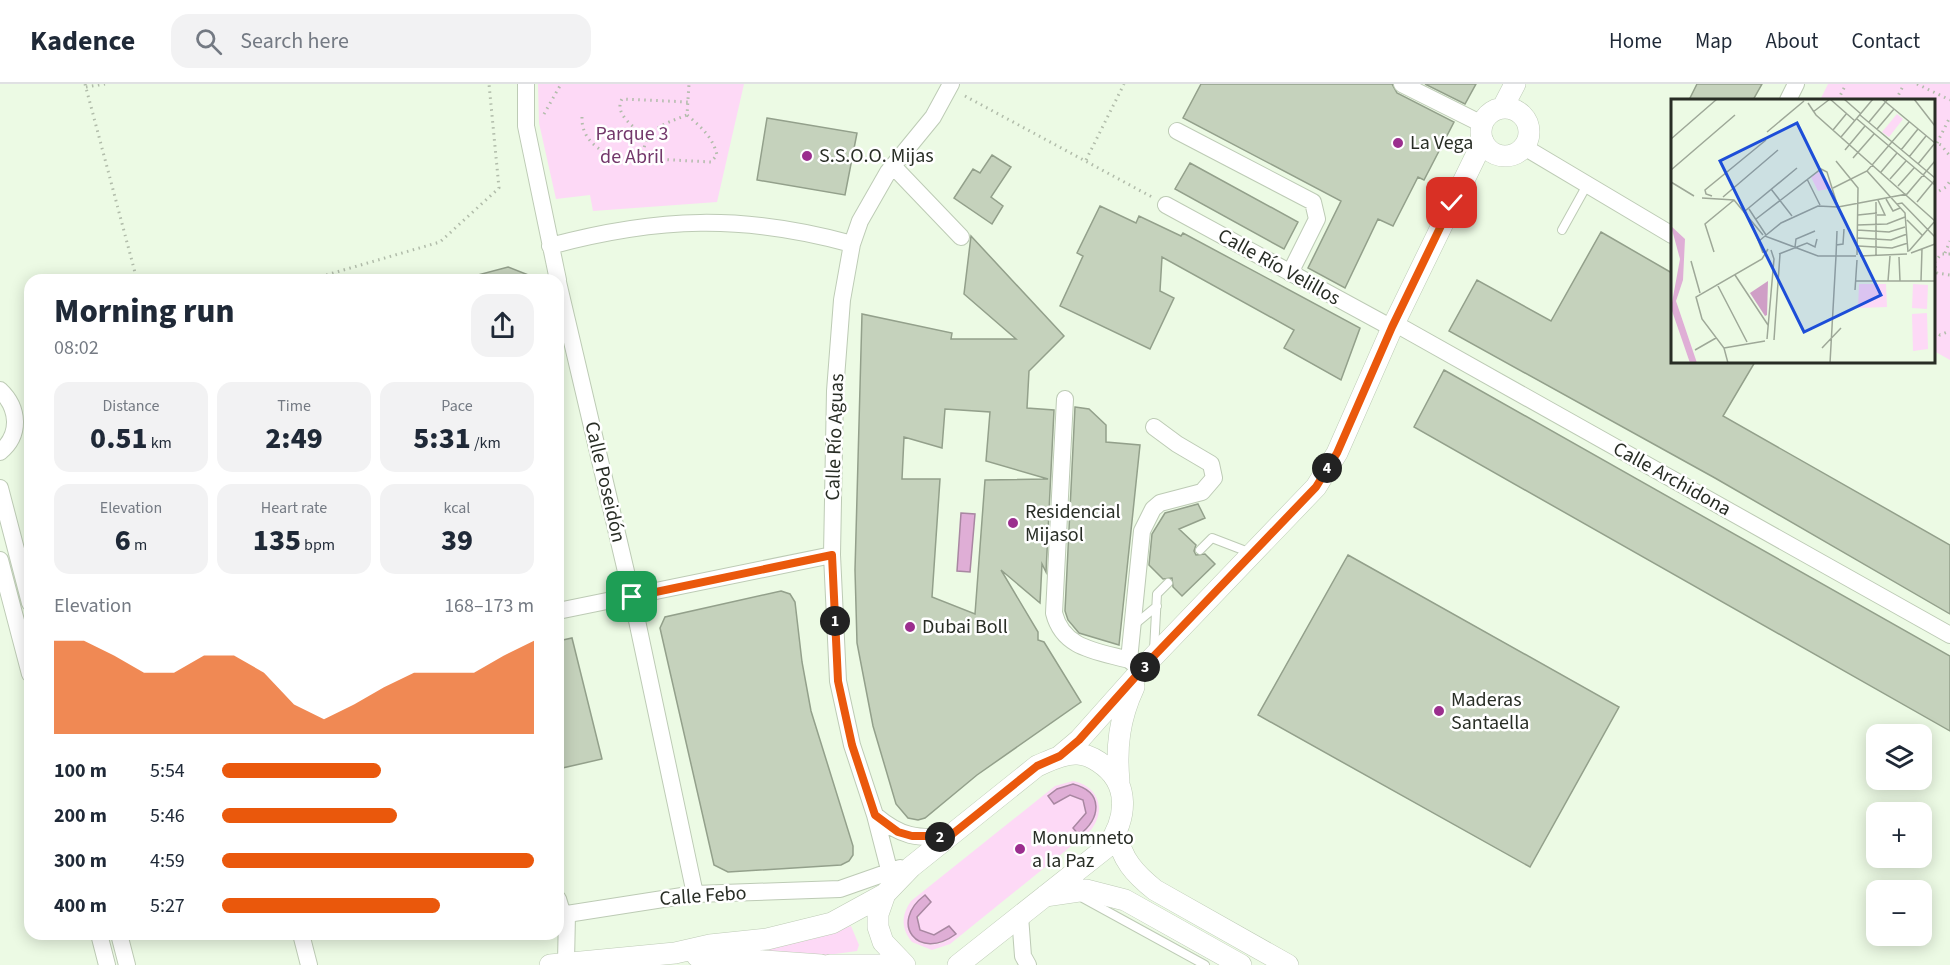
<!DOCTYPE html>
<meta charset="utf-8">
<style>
:root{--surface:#fff;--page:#f2f2f3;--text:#1f2937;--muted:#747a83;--line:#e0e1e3;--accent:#ea580c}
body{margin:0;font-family:"Source Sans 3",sans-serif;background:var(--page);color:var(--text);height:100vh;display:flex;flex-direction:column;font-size:22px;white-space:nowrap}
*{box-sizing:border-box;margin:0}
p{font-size:20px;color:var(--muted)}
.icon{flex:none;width:33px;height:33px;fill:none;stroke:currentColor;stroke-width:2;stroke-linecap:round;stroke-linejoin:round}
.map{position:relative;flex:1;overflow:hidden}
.panel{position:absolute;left:24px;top:190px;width:540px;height:666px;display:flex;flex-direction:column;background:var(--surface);border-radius:18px;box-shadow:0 3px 15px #0003}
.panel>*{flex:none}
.buttons{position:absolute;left:1866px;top:640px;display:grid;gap:12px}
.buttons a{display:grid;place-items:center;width:66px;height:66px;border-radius:12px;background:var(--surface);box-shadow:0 3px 15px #0003;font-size:30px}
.pin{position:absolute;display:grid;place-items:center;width:51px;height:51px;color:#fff;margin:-26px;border-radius:12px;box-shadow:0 3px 9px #0006}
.km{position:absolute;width:30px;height:30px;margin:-15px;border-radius:50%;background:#222;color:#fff;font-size:16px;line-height:30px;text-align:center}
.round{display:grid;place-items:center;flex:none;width:63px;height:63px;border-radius:18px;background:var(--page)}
.head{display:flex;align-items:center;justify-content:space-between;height:102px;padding:0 30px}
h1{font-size:33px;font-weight:800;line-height:45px}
.figures{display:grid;grid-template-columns:repeat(3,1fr);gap:9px;height:102px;padding:6px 30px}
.figures div{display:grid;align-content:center;border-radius:15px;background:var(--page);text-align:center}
.figures b{font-size:30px;font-weight:800}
.figures small{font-size:16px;font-weight:400}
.figures p{font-size:16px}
.chart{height:168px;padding:12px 30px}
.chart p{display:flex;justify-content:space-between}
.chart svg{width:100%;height:108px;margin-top:6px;fill:var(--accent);opacity:.7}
ul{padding:0 30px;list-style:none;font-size:20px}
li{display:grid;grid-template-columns:96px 72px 1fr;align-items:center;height:45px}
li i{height:15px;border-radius:8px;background:var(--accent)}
header{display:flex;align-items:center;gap:36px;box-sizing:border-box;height:84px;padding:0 30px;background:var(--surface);border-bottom:2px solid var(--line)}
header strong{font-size:28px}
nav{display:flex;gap:33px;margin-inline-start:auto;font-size:21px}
.search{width:420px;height:54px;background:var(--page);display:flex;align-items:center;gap:15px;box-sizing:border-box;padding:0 21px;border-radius:18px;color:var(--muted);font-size:22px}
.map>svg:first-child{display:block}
.green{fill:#fdd9f6;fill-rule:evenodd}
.water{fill:#dfaed6;stroke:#a887a1;stroke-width:1.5}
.building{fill:#c5d2bc;stroke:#93a08b;stroke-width:1.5;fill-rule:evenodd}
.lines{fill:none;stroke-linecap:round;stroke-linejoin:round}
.service-casing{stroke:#bdcbb5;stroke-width:10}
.minor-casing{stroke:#bdcbb5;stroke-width:18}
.tertiary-casing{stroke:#bdcbb5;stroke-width:22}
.path{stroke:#b1bcaa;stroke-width:3;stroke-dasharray:1.5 4.5;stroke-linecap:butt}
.service{stroke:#fff;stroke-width:8}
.minor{stroke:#fff;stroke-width:16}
.tertiary{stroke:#fff;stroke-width:21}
.route-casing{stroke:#fff;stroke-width:12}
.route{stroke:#ea580c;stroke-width:8}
.poi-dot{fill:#9b2e8e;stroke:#fff;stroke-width:2}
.labels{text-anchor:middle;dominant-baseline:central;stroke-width:5;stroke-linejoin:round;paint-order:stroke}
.park-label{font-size:20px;fill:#73386b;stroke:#fff}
.poi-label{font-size:20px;fill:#282d25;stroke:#fff;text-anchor:start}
.street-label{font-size:20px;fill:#282d25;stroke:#fff}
.inset-road{fill:none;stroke:#9ea898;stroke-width:1.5}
.view{fill:#1d4ed8;fill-opacity:0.15;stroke:#1d4ed8;stroke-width:3}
.inset-edge{fill:none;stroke:#282d25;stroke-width:3}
</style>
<header>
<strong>Kadence</strong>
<div class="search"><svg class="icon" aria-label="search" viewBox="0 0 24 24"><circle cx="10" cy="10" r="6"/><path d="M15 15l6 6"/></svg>Search here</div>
<nav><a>Home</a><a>Map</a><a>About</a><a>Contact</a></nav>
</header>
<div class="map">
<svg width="1950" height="881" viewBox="0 0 1950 881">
<rect width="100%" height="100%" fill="#ecfae4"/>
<!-- green -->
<path class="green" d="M538,0H744L717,118L593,127L590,111L556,115L539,39Z
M1828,0H1950V276L1934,267V16H1820Z
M1073,697C1098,702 1107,725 1091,746L950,860L932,866L912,858C901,844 901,832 911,817L1055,702ZM1073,700C1094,706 1101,726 1088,744L1081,737L1087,729L1083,716L1075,711L1065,712ZM925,811L930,818L919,829L918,842L924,850L934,851L949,842L946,857C913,872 893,835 925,811Z
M851,842L859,861L857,867L820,872L750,869L812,855Z"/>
<!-- water -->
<path class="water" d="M961,429L975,430L970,488L957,487Z
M1073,700C1104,708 1101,734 1079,751L1073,744L1086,729L1083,716L1070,711L1054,720L1048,712L1057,705Z
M925,811L931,818L917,833L920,846L934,851L949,842L956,850C918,878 888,839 925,811Z"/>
<!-- building -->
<path class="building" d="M1201,0H1392L1397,9L1454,38L1424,96L1418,93L1393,142L1378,135L1345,204L1308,184L1341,117L1183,34Z
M1425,0H1476L1465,20Z
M1697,0H1762L1753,16H1689Z
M767,34L857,49L845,111L757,96Z
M992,71L1011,83L991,113L1003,122L992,140L954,114L973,85L980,89Z
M1190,79L1298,138L1284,165L1175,105Z
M1100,122L1136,139L1139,132L1181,152L1183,149L1360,244L1341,296L1284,264L1294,246L1162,173L1160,207L1174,214L1150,265L1060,222L1083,172L1077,169Z
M1601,148L1672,189V278H1755L1723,332L1950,461V530L1715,394L1449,247L1477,196L1551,237Z
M971,152L1064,252L1029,287L1027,324L1054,326L1046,488L1042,480L1040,519L1001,486L1038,548V556L1044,558L1081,618L977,691L925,734L918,736L908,734L896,720L873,642L857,559L855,486L862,230L952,249L951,255H1016L964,210ZM945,325L990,328L986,377L1048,395L985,396L975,530L932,513L940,395H902L904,353L942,364Z
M508,183L541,196H475L474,192Z
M1444,286L1950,572V647L1414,343Z
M1075,323L1089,325L1106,341V358L1140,361L1119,561L1079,549L1068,536L1065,527Z
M1198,420L1205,434L1179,445L1196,461L1194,467L1196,471L1205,470L1215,480L1182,512L1173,503L1172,494L1163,495L1149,481L1152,450L1165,429Z
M1348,471L1619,623L1530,783L1258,631Z
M781,507L790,510L795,518L802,578L811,627L853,762V771L849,777L841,781L728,788L714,781L660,544L665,533Z
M572,554L602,675L558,685V557Z"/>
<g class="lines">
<!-- service casing -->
<g class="service-casing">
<path id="service" d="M1562,146L1587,101
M1200,466L1212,454L1251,469
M1134,541L1157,522
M1154,566L1157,510L1168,499
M1081,813L1205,881"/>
</g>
<!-- minor casing -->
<g class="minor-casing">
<path id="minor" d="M526,0V42L558,196
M1402,0L1482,40
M1788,16L1796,0
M1177,47L1313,118L1317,135L1290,189
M1524,63L1672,151
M893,82L961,153
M1166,121L1392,244
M550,162C658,133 743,130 852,160
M558,198L632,513L695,810
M1394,239L1950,551
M0,306C19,324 21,351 0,368
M1065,315L1054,529C1063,565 1097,567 1129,576
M0,404L30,519
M0,476L30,590
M558,527L832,471
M1142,586L1129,576L1142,447L1153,425L1160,419L1202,408L1214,394L1211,380L1177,360L1154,343
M875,731C901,753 917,755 950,752
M893,801L875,731L852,661L838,597L832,471L835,307L842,216L852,160L860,137L888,88L933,33L951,0
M558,815L562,828L567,830L566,878
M567,830L695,810L840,805L900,784
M1020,832L1023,872L1028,881
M99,850L107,881
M119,850L127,881
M301,850L309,881"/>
</g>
<!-- tertiary casing -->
<g class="tertiary-casing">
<path id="tertiary" d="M1503,23L1515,0
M1481 48a24 24 0 1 1 48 0a24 24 0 1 1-48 0Z
M1060,672L1079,656L1153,573L1316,403L1337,369L1392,244L1483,57
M1119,698C1116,663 1119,635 1134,603
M1117,749C1121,775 1135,790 1155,806L1288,881
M1045,812L1086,806L1125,816L1241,881
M697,872L821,881
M550,881L675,869L710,861L767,855L832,839L885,810
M830,881H891
M905,881L883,858L878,843V830L885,810L911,783L1037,682C1049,677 1063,669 1077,670C1084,670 1093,674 1099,678C1131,699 1127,735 1107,763L958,881"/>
</g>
<!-- path -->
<path class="path" d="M85,0L137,196
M1917,0L1950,16
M86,3L105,0
M965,12L1152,113
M1838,16L1846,0
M1896,16L1904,0
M544,30L561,0
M582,33C581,54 598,67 616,73L711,78L717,71C713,53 700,42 687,31L689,0
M647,53C636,45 613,30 622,15L688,18
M1934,58L1941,61L1950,72
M1937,59L1950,33
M642,75C645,45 661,41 687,31
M1086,76L1124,0
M1934,110L1946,103L1950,97
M1945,169L1950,157
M1950,170H1941L1934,179L1937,189L1950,191
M309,196L440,158L499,104L489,0
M1934,247L1940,251L1950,247"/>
<!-- service -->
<use href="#service" class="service"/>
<!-- minor -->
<use href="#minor" class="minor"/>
<!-- tertiary -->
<use href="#tertiary" class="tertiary"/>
</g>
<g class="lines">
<!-- route casing -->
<g class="route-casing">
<path id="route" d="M632,513L832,471L838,597L852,661L875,731L898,748L912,752H950L1037,682L1060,672L1079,656L1153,573L1316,403L1337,369L1392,243L1452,119"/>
</g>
<!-- route -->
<use href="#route" class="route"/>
</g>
<!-- markers -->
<g class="poi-dot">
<circle cx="1398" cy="59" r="6"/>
<circle cx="807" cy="72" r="6"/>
<circle cx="1013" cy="439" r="6"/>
<circle cx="910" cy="543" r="6"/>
<circle cx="1439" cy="627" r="6"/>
<circle cx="1020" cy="765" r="6"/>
</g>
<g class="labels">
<!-- park labels -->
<g class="park-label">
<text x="632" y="50">Parque 3<tspan x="632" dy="23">de Abril</tspan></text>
</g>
<!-- poi labels -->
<g class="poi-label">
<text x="1410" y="59">La Vega</text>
<text x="819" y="72">S.S.O.O. Mijas</text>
<text x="1025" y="428">Residencial<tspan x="1025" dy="23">Mijasol</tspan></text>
<text x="922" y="543">Dubai Boll</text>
<text x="1451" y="616">Maderas<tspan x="1451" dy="23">Santaella</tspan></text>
<text x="1032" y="754">Monumneto<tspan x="1032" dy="23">a la Paz</tspan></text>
</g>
<!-- street labels -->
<g class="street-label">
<text transform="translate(1279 183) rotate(29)">Calle Río Velillos</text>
<text transform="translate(835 353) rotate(-88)">Calle Río Aguas</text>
<text transform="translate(1672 395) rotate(29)">Calle Archidona</text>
<text transform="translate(605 398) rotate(77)">Calle Poseidón</text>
<text transform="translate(703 812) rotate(-4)">Calle Febo</text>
</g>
</g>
<!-- overview -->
<g transform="translate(1671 15)">
<rect width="264" height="264" fill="#ecfae4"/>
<path d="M226,15L232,20L218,38L211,33ZM150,71L161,89L147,92L140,78ZM188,185H215L216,208L187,209ZM242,185L257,186L256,210L241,209ZM256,214L257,250L242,252L241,215Z" fill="#fdd9f6"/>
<path d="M97,182L96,216L94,217L79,194Z" fill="#cf9fc6"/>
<path d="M0,127L14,140L12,181L5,202L26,264H19L0,209L9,160Z" fill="#dfaed6"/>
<path class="inset-road" d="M159,0L184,22M173,0L190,15M211,0L264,44M243,0L264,27M137,4L145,16L264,122M142,13L159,0M189,16L264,79M186,20L264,86M198,23L217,0M206,30L223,10M162,31L176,14M96,33L133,2M170,38L202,0M0,40L46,0M174,51L194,27M230,51L247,30M238,58L255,37M182,59L203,35M165,62L187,89L186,156M247,65L264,44M0,71L64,16M196,72L234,114L237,153M210,73L226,54M136,80L149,106M219,80L235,62M0,83L23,97M227,87L243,69M162,89L196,72L238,23M100,90L121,117M41,97L35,95L34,91L95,41M52,98L107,51M31,99L63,101L92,136M215,100L222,112L229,109M205,103V157M246,103L264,81M226,105L231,104L264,138M78,110L95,136M74,112L126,69M187,116L206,114M206,116H214L207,101M85,120L150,70L156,73L167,108M236,121L251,136M81,125L92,154M186,126L216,125L234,118M186,131L218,133L234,128M94,137L110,124L147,107L167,108L236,95L264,62M187,139L220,141L236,135M88,142L94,137L147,157H185M165,146L172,145L173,130M187,147L221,149L237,144M124,148L125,140L144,132M238,152L264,122M43,153L34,125L63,101M240,154L264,145M108,155L136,144L144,148L146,140M165,157L166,132M189,157L236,155M228,158L229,182M20,162L29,194M64,176L97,226M185,182H264M217,182L219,157M250,182L251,150M46,185L76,243M184,191L186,161M96,240L103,160L100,151M103,241L109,155M53,249L94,242M151,249L170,229M24,251L45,239M57,264L53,249L31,220L25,198L91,160L97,150M159,264L165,157"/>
<path class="view" d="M126,24L210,196L133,233L49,62Z"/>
<rect width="264" height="264" class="inset-edge"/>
</g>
</svg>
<div class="buttons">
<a><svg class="icon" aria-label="layers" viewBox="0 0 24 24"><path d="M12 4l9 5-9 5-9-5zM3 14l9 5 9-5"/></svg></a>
<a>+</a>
<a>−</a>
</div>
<div class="pin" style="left:632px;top:513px;background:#1e9e55"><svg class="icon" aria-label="arrive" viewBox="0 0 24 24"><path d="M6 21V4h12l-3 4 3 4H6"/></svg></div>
<div class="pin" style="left:1452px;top:119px;background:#d93025"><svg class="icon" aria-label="check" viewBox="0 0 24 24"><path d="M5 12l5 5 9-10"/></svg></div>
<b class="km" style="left:835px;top:537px">1</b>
<b class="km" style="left:940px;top:753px">2</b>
<b class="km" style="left:1145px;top:583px">3</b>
<b class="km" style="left:1327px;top:384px">4</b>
<section class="panel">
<div class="head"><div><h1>Morning run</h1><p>08:02</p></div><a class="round"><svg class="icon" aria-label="share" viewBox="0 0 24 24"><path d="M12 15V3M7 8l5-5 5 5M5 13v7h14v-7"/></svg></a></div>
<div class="figures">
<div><p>Distance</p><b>0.51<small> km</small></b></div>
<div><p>Time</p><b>2:49</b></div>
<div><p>Pace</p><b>5:31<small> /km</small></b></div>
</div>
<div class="figures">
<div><p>Elevation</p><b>6<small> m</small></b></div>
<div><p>Heart rate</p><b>135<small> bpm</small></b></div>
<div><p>kcal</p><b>39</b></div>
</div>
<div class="chart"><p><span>Elevation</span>168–173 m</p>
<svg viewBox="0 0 160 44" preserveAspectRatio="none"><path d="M0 44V6L10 6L20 12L30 19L40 19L50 12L60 12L70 19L80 32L90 38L100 32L110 25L120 19L130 19L140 19L150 12L160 6V44z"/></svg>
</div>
<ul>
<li><b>100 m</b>5:54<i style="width:51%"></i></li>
<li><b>200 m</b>5:46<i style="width:56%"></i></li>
<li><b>300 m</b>4:59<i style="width:100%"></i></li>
<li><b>400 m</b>5:27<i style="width:70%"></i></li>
</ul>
</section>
</div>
